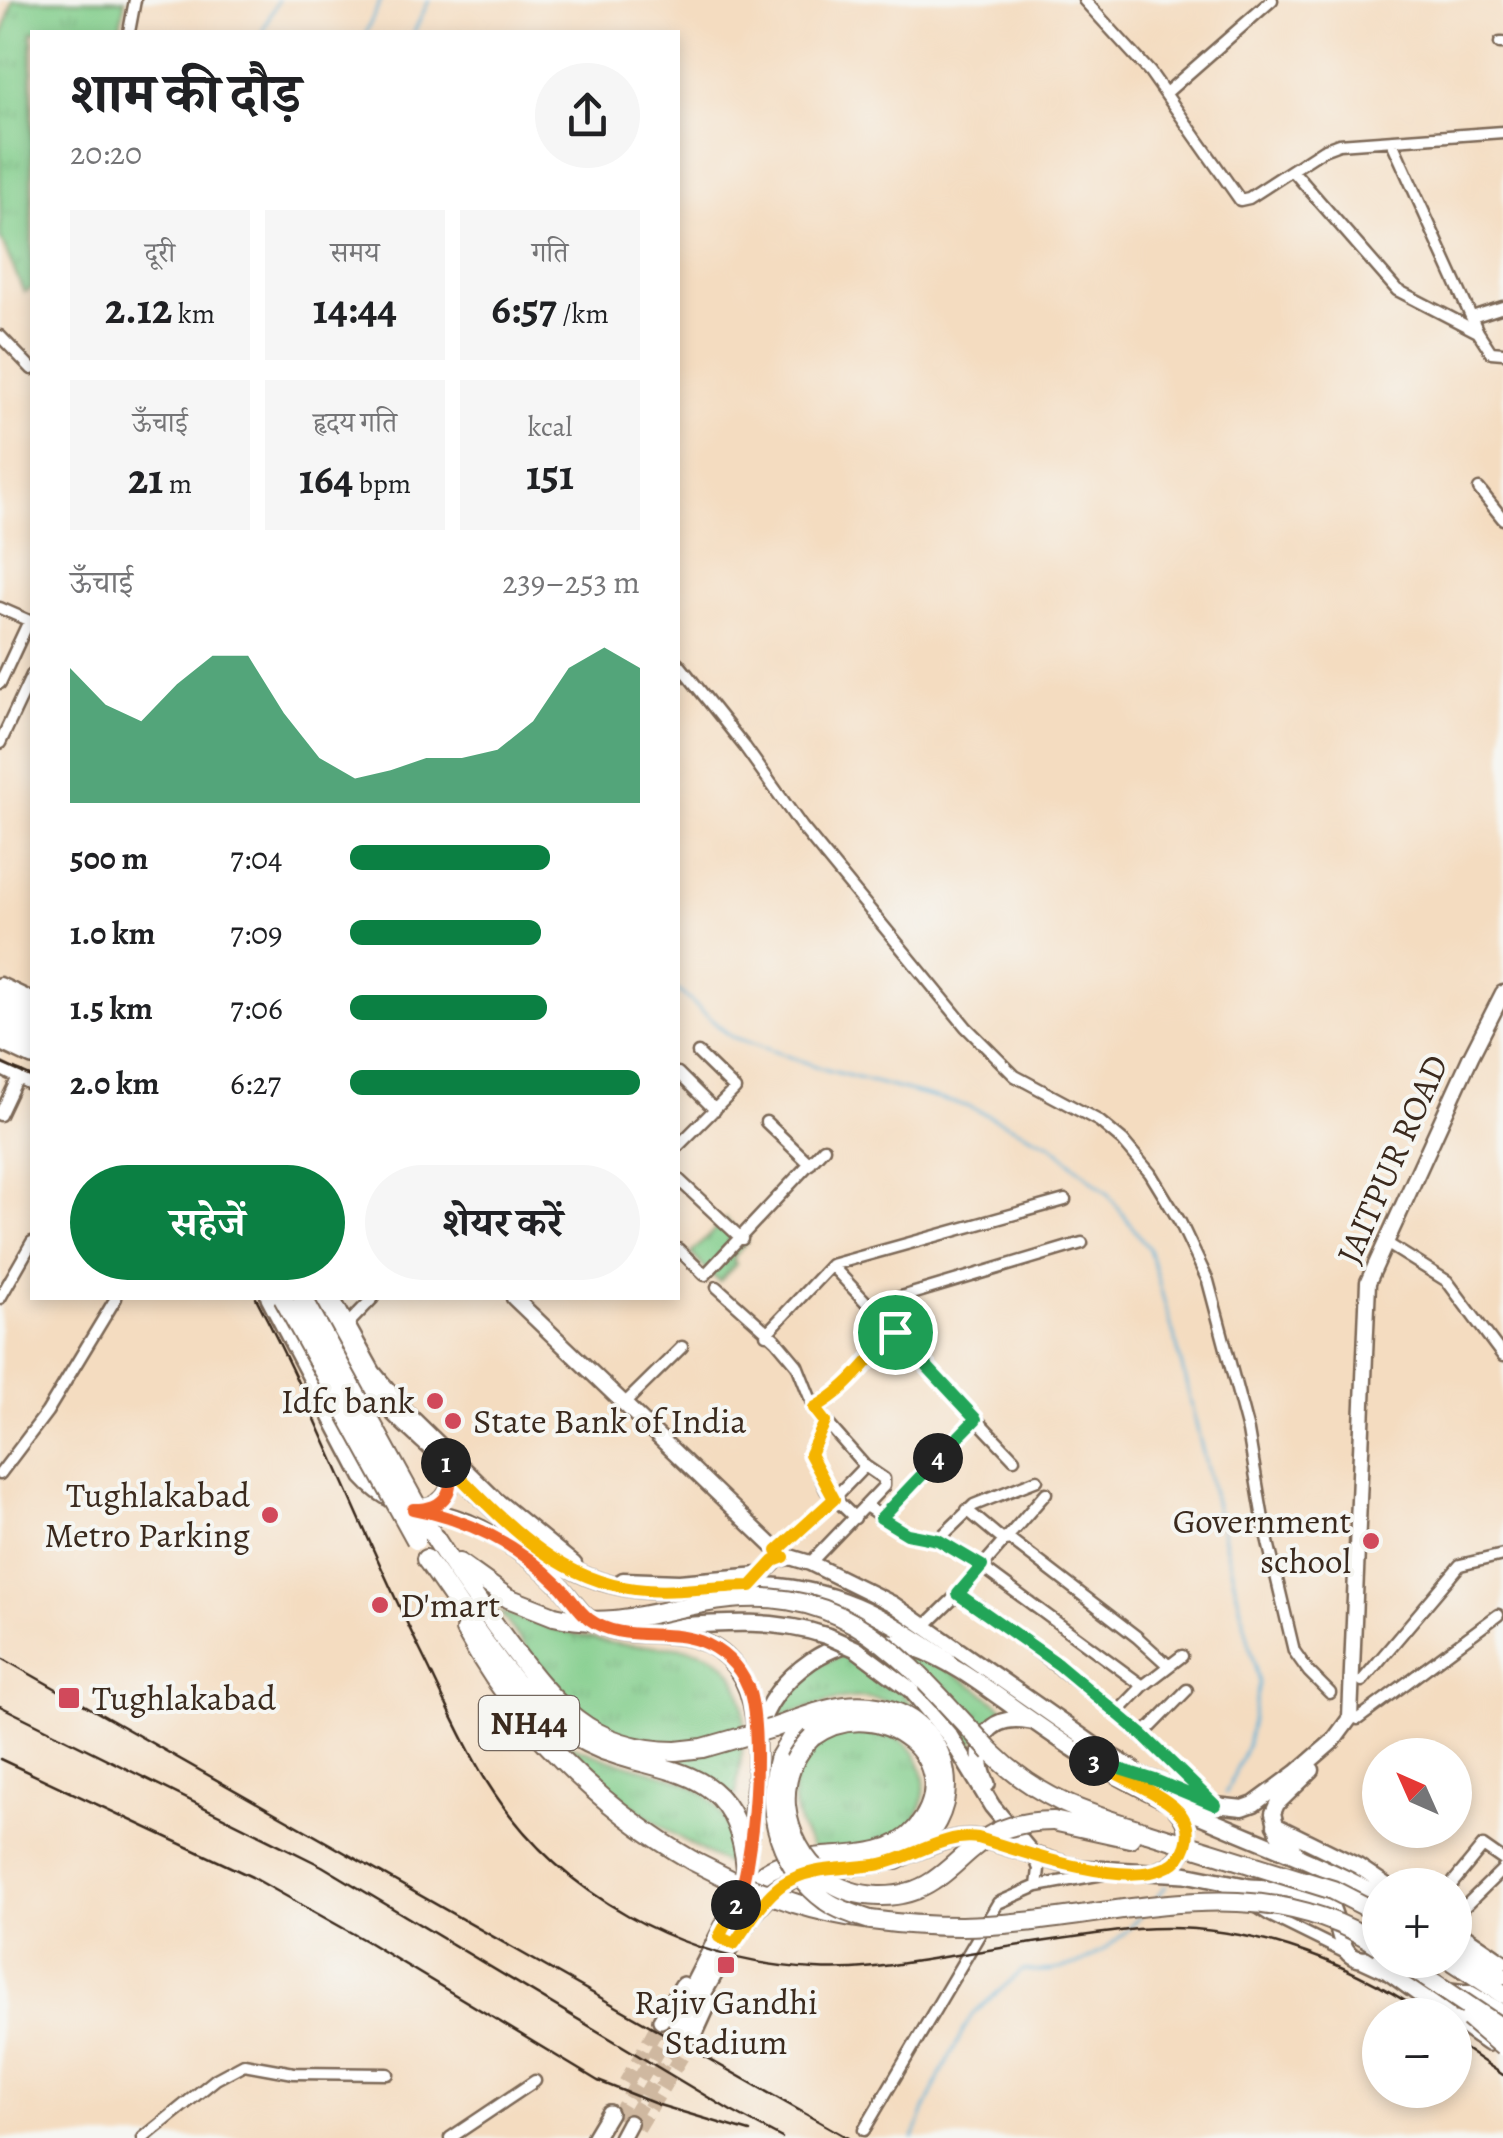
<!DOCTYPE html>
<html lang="hi">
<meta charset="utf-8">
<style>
:root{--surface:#fff;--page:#f6f6f6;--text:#202124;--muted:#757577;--accent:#0b8043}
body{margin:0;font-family:Alegreya,"Noto Serif Devanagari",serif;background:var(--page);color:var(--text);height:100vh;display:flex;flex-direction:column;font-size:38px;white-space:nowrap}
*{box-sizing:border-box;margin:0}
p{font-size:32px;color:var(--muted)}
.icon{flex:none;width:55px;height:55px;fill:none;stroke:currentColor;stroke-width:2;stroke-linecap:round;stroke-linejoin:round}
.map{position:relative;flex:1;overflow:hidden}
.details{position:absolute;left:30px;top:30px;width:650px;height:1270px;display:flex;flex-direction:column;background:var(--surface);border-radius:0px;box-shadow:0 5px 15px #0003}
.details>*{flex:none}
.needle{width:65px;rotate:315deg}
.controls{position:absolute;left:1362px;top:1738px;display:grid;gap:20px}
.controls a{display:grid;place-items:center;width:110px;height:110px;border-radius:50%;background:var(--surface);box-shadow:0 5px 15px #0003;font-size:50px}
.pin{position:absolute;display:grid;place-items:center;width:85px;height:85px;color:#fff;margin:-42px;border:5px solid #fff;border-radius:50%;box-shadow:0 2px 10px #0007}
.km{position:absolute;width:50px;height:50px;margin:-25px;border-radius:50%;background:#222;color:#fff;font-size:28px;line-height:50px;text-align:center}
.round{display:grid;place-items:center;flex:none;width:105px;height:105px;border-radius:52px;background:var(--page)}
.head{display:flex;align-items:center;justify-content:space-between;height:170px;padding:0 40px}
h1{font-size:55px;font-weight:700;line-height:75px}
.figures{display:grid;grid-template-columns:repeat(3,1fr);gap:15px;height:170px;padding:10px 40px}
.figures div{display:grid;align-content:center;border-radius:0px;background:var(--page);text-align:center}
.figures b{font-size:42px;font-weight:700}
.figures small{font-size:28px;font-weight:400}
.figures p{font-size:28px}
.chart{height:280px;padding:20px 40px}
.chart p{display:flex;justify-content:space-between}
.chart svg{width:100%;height:180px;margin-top:10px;fill:var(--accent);opacity:.7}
.cta{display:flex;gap:20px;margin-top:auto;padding:20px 40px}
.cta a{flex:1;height:115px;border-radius:60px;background:var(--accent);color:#fff;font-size:40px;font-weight:700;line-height:115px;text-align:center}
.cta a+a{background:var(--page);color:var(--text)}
ul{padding:0 40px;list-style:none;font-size:32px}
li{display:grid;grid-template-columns:160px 120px 1fr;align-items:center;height:75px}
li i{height:25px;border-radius:12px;background:var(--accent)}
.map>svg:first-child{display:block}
.park{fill:url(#park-tufts);stroke:#5e7c54;stroke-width:2.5}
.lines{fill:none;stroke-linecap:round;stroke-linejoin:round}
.stream{stroke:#58aed5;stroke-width:2.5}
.primary-tunnel{stroke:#cfb8a0;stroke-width:15;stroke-dasharray:15 8;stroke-linecap:butt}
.street-casing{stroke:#7c6857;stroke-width:15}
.secondary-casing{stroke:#7c6857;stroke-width:19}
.primary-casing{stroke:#7c6857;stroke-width:20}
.highway-casing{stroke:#7c6857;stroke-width:22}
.street{stroke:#fff;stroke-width:10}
.secondary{stroke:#fff;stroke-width:14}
.primary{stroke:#fff;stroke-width:15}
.highway{stroke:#fff;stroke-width:18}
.rail{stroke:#3b2a1e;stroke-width:2.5}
.primary-bridge-casing{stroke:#7c6857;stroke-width:20;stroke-linecap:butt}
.highway-bridge-casing{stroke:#7c6857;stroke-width:22;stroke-linecap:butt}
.primary-bridge{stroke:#fff;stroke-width:15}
.highway-bridge{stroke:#fff;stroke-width:18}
.split-1-casing{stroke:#fff;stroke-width:20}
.split-2-casing{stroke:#fff;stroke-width:20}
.split-3-casing{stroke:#fff;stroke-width:20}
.split-4-casing{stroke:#fff;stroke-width:20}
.split-5-casing{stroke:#fff;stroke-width:20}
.split-1{stroke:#f5b400;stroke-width:12}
.split-2{stroke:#f0652b;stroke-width:12}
.split-3{stroke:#f5b400;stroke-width:12}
.split-4{stroke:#22a559;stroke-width:12}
.split-5{stroke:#22a559;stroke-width:12}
.poi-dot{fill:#d1495b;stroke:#f6f6f2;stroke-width:4}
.labels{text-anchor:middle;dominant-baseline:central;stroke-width:8;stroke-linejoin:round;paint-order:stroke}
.shield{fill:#f6f6f2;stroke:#73675e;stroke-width:2.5}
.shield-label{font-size:32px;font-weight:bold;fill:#3b2a1e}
.street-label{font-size:35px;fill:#3b2a1e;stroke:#f6f6f2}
.poi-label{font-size:35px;fill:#3b2a1e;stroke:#f6f6f2;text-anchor:end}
</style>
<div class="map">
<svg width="1503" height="2138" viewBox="0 0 1503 2138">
<defs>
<pattern id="park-tufts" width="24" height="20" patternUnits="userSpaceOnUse" patternTransform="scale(2.5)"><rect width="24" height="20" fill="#82cd8b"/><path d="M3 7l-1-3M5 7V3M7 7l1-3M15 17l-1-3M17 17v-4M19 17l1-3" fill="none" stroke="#71b078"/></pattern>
</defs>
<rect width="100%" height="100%" fill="#f6f6f2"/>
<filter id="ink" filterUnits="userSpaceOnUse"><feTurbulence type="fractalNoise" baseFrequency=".01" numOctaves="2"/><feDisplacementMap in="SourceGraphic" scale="20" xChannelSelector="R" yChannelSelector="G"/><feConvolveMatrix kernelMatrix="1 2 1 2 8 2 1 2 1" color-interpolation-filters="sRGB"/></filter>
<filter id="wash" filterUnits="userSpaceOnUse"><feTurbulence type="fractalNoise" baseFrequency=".0048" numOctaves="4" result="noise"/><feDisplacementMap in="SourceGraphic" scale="40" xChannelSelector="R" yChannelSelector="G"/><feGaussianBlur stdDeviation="2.25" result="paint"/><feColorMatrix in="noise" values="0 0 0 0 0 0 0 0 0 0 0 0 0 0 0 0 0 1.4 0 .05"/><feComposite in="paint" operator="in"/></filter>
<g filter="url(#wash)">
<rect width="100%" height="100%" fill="#f4dcc0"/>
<!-- park -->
<path class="park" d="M13,0H125L119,32H32V288L24,292L0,237V45Z
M725,1219L747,1241L733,1258L736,1264L719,1282L691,1254Z
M500,1612C537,1625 573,1635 611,1643C652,1651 715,1634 737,1682C752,1714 739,1762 736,1796L677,1763V1745C662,1742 644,1742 630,1737C571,1715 535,1661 500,1612Z
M879,1648C937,1654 966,1681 1012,1714L975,1739L970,1757L934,1704L915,1684L903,1695L927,1721L925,1723C870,1678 827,1702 768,1722C797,1670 821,1657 879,1648Z
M846,1727C860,1730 878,1730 891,1735C930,1748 935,1807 905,1831C881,1850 844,1848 815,1851C791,1822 780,1768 817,1742C825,1736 836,1732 846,1727Z
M558,1742C578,1747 598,1756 618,1762C683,1780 734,1786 732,1867C666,1834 610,1793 558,1742Z"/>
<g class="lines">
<!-- stream -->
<path class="stream" d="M262,32L278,0
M366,32L381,0
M414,32L429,0
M678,990L730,1036L827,1070L970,1107L1050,1144L1107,1193L1149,1249L1177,1346L1259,1683L1247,1745L1226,1793
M1157,1897L1166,1886
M913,2138L941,2073L972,2015L1023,1970C1074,1977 1109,1951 1142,1915"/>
</g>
</g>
<g filter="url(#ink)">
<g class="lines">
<!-- primary-tunnel -->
<path class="primary-tunnel" d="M626,2083L661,2020
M633,2117L683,2029
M617,2118L675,2020
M638,2128L694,2035"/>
<!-- street casing -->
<g class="street-casing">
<path id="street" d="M1084,0L1150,72L1240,200L1249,198L1323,150L1339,144L1503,132
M129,32L135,0
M1500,43H1503
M1166,93L1272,0
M1293,171L1397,290L1478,332L1392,142
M1472,317L1503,307
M1478,332L1491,352L1503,353
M0,336L32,369
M1479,489L1503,519
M0,608L32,622
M678,663L745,747L802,827L966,1027L1015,1076L1099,1121L1123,1141L1150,1173L1180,1222L1208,1281L1248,1431L1264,1525L1294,1651L1309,1672L1330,1693
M0,683L29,621
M0,743L32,675
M0,1069L32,1085
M678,1073L715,1110
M0,1115L18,1077
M766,1122L810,1164
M678,1146L735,1089L698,1053
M678,1179L742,1239
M1391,1246L1447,1281L1503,1356
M678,1249L705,1275L824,1148
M831,1265L1014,1459
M717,1287L776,1340L797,1365L814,1408L865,1466L812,1521L777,1551
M0,1298L32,1242
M871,1306L1082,1243
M346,1326L373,1298
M766,1334L831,1265L1065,1200
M624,1404L682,1347
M814,1408C852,1387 865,1361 895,1332
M825,1422L810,1454L826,1490L855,1518
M0,1474L47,1412L116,1298
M866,1506L907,1534L938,1540L960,1551L1143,1686
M967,1510L1004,1541
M881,1519L976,1419
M1007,1537L1137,1637L1169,1666
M938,1540L974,1505L1037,1480
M810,1563L884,1486V1479L865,1466
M958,1594L1046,1493
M925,1626L958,1594L974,1603L1117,1713L1211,1801
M1362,1681L1460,1565L1503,1555
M1117,1713L1143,1686L1182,1656
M1358,1719L1498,1615
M1143,1735L1187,1690
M1034,1856L1039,1869L1037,1886
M1223,1885L1269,1915L1348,1954
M1451,1885L1483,1846L1503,1860
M1455,1916L1503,1869
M864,2130L998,1903L1037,1886L1103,1874
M143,2138L216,2079L244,2064L294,2073L388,2074
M450,2138L535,2081"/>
</g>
<!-- secondary casing -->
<g class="secondary-casing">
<path id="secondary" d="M0,985L32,1000
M332,1298L373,1372L409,1415L496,1500L574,1564
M514,1298L784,1557
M623,1580L679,1582L759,1575
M755,1581L778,1559L790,1557L810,1563L893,1604L1103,1751L1133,1768
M1111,1768L1155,1780L1215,1805L1243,1808L1254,1804L1296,1773L1333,1741L1350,1718L1368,1282L1471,1056L1503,993
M1275,1825L1358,1866L1386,1885
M1298,1854L1278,1833L1273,1813L1277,1804L1312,1770
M1455,1929L1503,1962
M1407,1985L1470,1993L1503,2012"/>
</g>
<!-- primary casing -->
<g class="primary-casing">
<path id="primary" d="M0,998L32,1013
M0,1042L32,1057
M269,1298L363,1477C398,1517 438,1505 480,1528C507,1542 539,1564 560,1586C573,1599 580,1615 597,1624C626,1640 664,1630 695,1639C781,1665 754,1790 747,1857
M320,1298C339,1330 355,1366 378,1396C397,1420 422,1439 444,1460C501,1516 552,1580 636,1589C674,1594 713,1585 751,1585C834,1586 880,1614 947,1659
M423,1509C446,1503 457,1485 445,1463
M664,1627C721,1623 773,1618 827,1636
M911,1690L949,1735L992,1806L1031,1853
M758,1733C766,1702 785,1679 811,1661C887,1610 955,1665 1016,1709C1053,1735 1091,1762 1131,1783C1212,1826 1300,1852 1380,1896
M987,1784C970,1747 985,1712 1030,1721
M1157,1871C1187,1861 1197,1832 1175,1808
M1455,1944L1503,1976
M1361,1959L1387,1971L1448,2015
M661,2020L683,1985
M675,2020L742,1889
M1455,2020L1488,2043
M683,2029C711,1983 752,1891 805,1874C832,1865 862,1869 889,1861C918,1854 947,1833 978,1838L1077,1868L1185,1874L1250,1887L1288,1889L1317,1897L1331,1907C1343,1931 1337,1971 1380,1956
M694,2035L709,2002
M594,2138L609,2113
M621,2138L629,2123"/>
</g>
<!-- highway casing -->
<g class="highway-casing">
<path id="highway" d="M0,1012L32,1028
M0,1028L32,1043
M435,1538C457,1573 481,1606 505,1639C553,1703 590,1751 676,1751
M426,1559C466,1614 503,1678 555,1722C632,1788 735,1739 746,1869
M459,1563L508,1598L554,1616
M465,1630C517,1726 599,1807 693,1861
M773,1728C804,1717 836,1702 870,1706C957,1715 974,1822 896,1860
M991,1752C1039,1799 1083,1813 1147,1832
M778,1760L792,1737L815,1719
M1053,1821L1130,1838
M738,1901C747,1889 757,1876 771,1869C815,1846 882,1869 916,1829C973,1763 879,1688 812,1737
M794,1903C848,1920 904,1926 961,1926
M1451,1960L1503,1994"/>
</g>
<!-- street -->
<use href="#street" class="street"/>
<!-- secondary -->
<use href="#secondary" class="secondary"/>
<!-- primary -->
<use href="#primary" class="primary"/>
<!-- highway -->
<use href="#highway" class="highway"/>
<!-- rail -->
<path class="rail" d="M0,1063L32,1077
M256,1298C317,1413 364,1537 422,1654C443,1696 462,1742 487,1782C557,1895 683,1962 815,1969C860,1972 905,1963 950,1956C1012,1946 1074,1936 1137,1929C1241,1921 1341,1957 1427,2015
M0,1657L848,2138
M0,1706L322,1866L731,2111L782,2138
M0,1759L252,1877L366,1941L598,2081L659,2105L750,2132
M1455,2042L1503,2075"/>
<!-- primary-bridge casing -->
<g class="primary-bridge-casing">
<path id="primary-bridge" d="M827,1636L856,1649L911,1690"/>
</g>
<!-- highway-bridge casing -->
<g class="highway-bridge-casing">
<path id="highway-bridge" d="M283,1298L416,1540
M303,1298L431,1532
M554,1616C610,1629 650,1613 704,1603C846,1576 904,1659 991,1752
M812,1737C793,1756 784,1778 786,1806C789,1834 803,1860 825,1878C855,1901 902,1902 933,1881C955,1867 970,1846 993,1834C1012,1824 1032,1821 1053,1821
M676,1751L703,1748L773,1728
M778,1760C763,1812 782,1869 826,1901C839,1910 855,1915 870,1920
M1147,1832L1333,1890L1380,1914
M693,1861L735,1882L794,1903
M961,1926C1101,1925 1252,1860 1380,1946
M1400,1960L1503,2029
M1469,2018L1503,2047"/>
</g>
<!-- primary-bridge -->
<use href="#primary-bridge" class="primary-bridge"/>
<!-- highway-bridge -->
<use href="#highway-bridge" class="highway-bridge"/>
</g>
</g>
<g class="lines" filter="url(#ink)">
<!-- split-1 casing -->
<g class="split-1-casing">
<path id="split-1" d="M446,1463C502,1518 553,1579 635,1589C673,1594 713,1586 751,1586L774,1561L784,1557L777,1551L834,1499L810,1454L825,1422L814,1408C852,1387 865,1361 895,1332"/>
</g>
<!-- split-2 casing -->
<g class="split-2-casing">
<path id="split-2" d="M446,1463L443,1460C460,1488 445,1510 413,1509C468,1519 519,1545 559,1585C570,1596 577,1610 589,1619C621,1643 665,1628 700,1641C721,1649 739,1665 748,1687C764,1728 754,1864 736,1905"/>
</g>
<!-- split-3 casing -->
<g class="split-3-casing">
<path id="split-3" d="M736,1905L719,1937L734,1944C749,1923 762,1899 783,1884C812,1865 848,1870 881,1864C914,1857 944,1833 978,1838C1018,1849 1166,1908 1186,1845C1190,1832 1187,1819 1177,1810C1160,1792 1111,1773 1094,1761"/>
</g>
<!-- split-4 casing -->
<g class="split-4-casing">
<path id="split-4" d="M938,1458L881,1518L907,1534L938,1540L982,1566L958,1594L1058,1664L1143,1735L1215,1805L1155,1780L1094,1761"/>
</g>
<!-- split-5 casing -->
<g class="split-5-casing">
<path id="split-5" d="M895,1332L976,1419L938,1458"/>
</g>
<!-- split-1 -->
<use href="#split-1" class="split-1"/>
<!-- split-2 -->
<use href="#split-2" class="split-2"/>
<!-- split-3 -->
<use href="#split-3" class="split-3"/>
<!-- split-4 -->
<use href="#split-4" class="split-4"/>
<!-- split-5 -->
<use href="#split-5" class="split-5"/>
</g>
<!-- markers -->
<g class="poi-dot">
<circle cx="435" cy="1401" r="10"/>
<circle cx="453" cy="1421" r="10"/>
<circle cx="270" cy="1515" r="10"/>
<circle cx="1371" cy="1541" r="10"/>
<circle cx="380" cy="1605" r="10"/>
<rect x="57" y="1686" width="24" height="24" rx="5"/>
<rect x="716" y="1955" width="20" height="20" rx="5"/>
</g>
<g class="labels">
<!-- shield labels -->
<rect class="shield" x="479" y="1696" width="100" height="54" rx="8"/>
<g class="shield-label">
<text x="529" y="1723">NH44</text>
</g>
<!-- street labels -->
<g class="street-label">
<text transform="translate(1392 1159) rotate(-66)">JAITPUR ROAD</text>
</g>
<!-- poi labels -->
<g class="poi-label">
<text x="415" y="1401">Idfc bank</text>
<text x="473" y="1421" text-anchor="start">State Bank of India</text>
<text x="250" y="1495">Tughlakabad<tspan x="250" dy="40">Metro Parking</tspan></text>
<text x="1351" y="1521">Government<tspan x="1351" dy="40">school</tspan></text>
<text x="400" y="1605" text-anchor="start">D'mart</text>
<text x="92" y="1698" text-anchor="start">Tughlakabad</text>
<text x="726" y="2002" text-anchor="middle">Rajiv Gandhi<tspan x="726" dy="40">Stadium</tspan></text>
</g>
</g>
</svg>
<div class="controls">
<a><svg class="needle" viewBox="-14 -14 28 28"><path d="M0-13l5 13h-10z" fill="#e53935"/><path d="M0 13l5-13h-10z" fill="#757577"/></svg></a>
<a>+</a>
<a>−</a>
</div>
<div class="pin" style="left:895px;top:1332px;background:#1e9e55"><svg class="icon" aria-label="arrive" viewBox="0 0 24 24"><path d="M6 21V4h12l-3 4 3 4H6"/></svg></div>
<b class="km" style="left:446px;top:1463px">1</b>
<b class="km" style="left:736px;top:1905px">2</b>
<b class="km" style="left:1094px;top:1761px">3</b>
<b class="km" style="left:938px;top:1458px">4</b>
<section class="details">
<div class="head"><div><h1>शाम की दौड़</h1><p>20:20</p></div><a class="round"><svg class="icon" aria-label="share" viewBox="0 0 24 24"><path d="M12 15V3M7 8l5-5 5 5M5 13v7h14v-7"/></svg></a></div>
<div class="figures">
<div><p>दूरी</p><b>2.12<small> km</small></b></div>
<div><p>समय</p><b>14:44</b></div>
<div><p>गति</p><b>6:57<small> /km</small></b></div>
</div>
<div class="figures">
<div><p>ऊँचाई</p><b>21<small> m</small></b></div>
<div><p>हृदय गति</p><b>164<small> bpm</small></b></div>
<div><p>kcal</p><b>151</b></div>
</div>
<div class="chart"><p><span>ऊँचाई</span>239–253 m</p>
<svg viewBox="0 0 160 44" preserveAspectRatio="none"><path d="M0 44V11L10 20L20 24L30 15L40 8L50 8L60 22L70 33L80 38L90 36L100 33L110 33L120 31L130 24L140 11L150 6L160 11V44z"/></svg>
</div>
<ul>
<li><b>500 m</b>7:04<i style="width:69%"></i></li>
<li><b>1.0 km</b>7:09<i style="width:66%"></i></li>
<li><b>1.5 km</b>7:06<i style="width:68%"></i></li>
<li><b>2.0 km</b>6:27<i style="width:100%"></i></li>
</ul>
<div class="cta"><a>सहेजें</a><a>शेयर करें</a></div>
</section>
</div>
